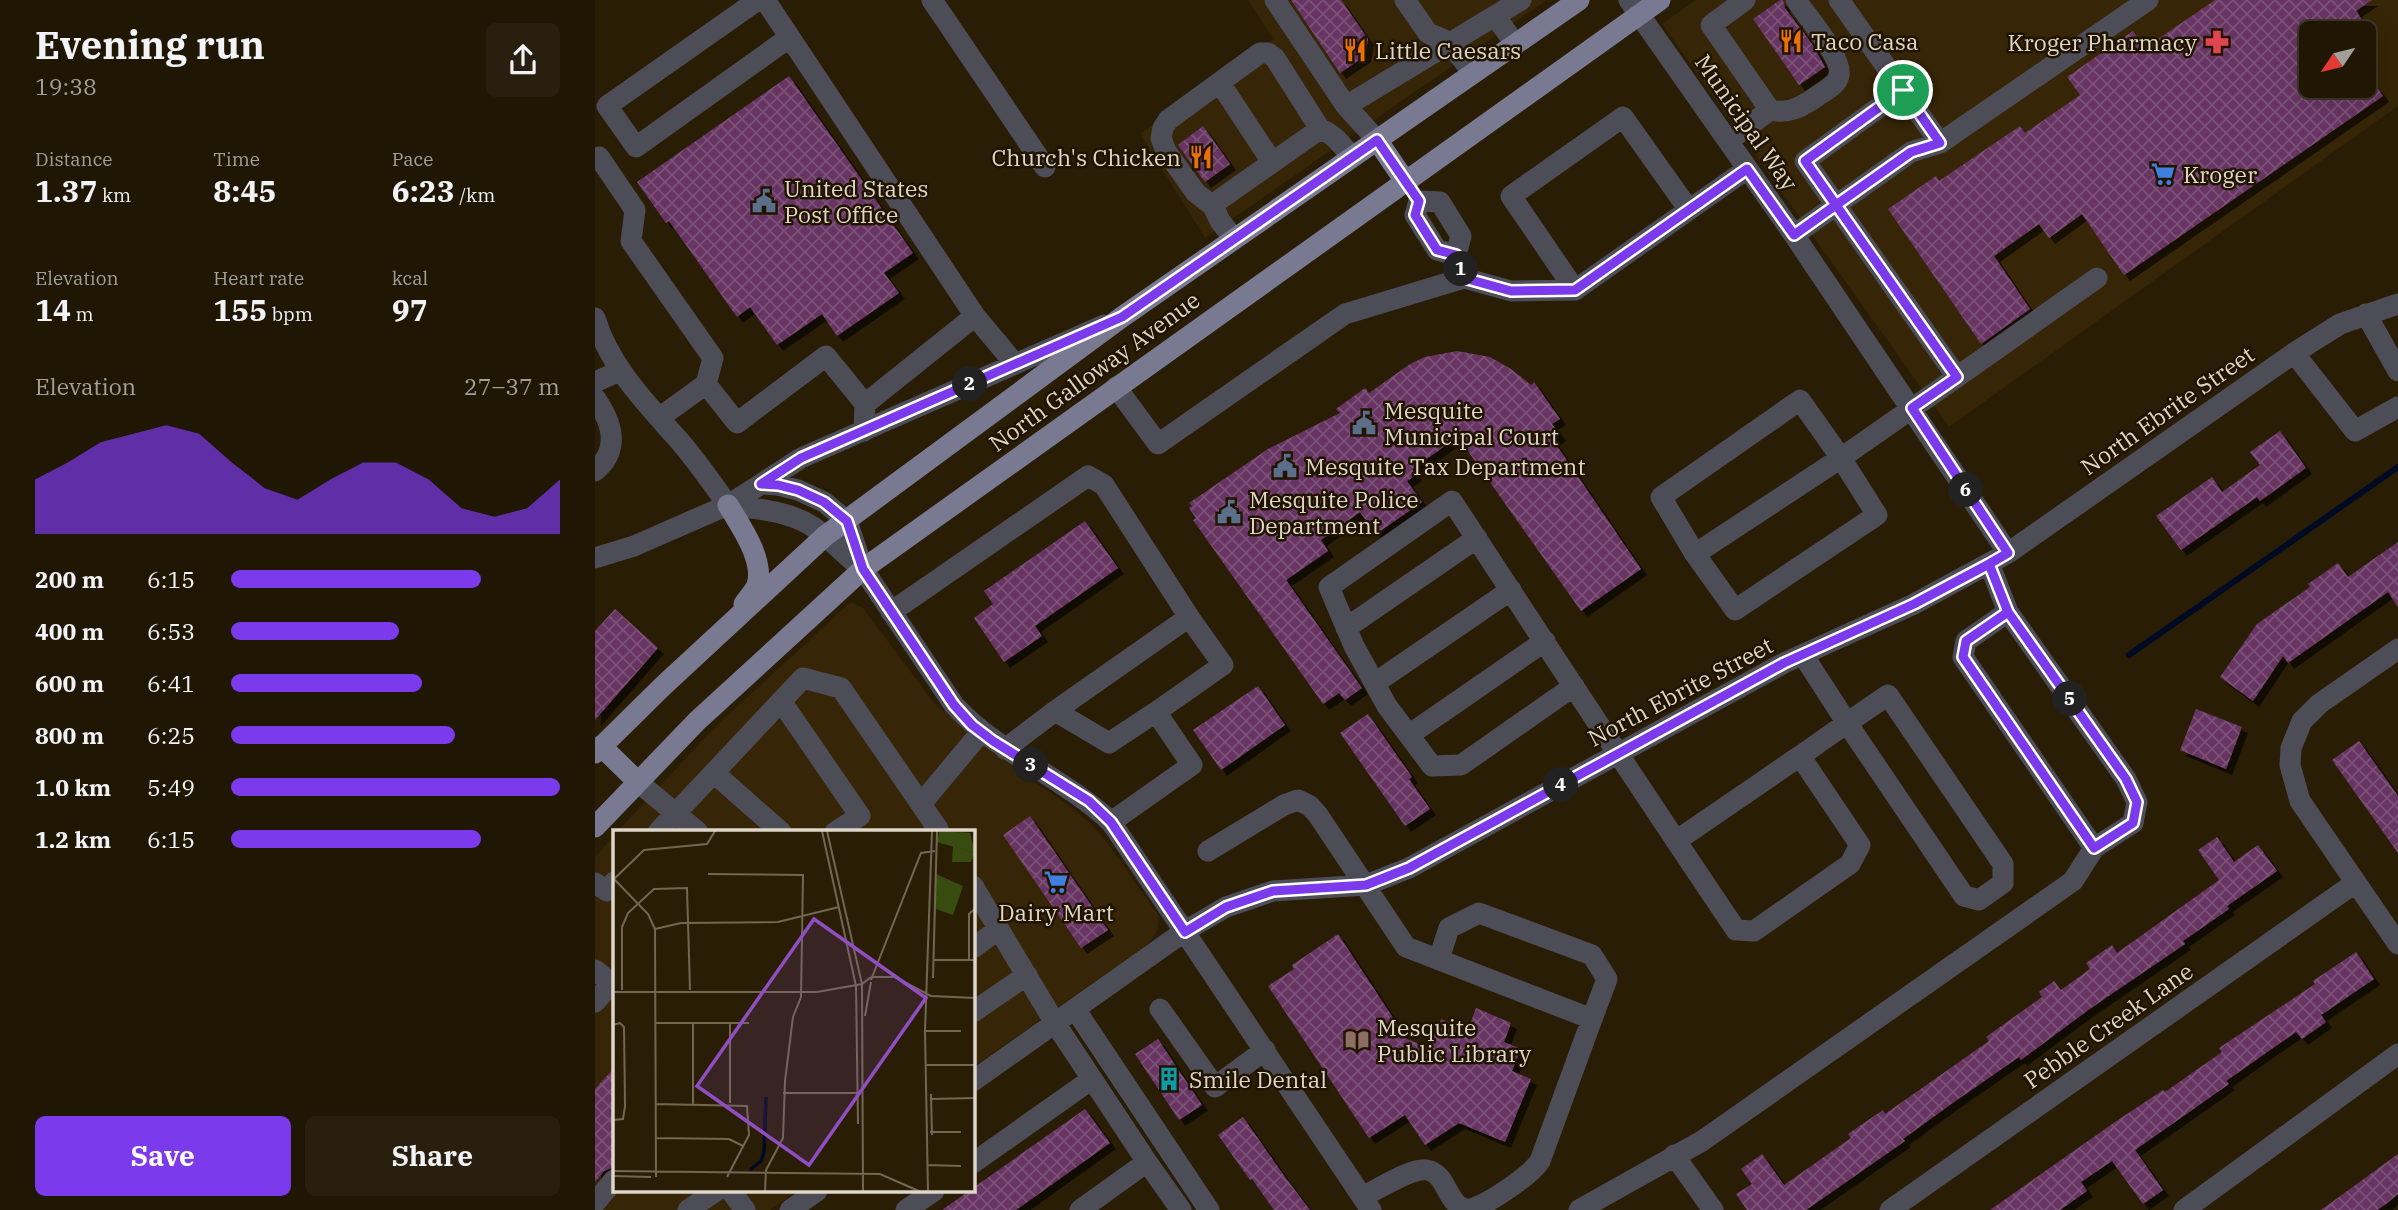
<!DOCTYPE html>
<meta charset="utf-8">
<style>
:root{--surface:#201604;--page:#281f0e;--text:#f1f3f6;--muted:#a29f9a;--line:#3d3526;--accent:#7c3aed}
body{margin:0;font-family:"IBM Plex Serif",serif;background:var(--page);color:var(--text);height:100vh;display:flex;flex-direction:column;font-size:26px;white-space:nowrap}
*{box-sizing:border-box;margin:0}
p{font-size:23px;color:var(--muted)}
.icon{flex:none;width:38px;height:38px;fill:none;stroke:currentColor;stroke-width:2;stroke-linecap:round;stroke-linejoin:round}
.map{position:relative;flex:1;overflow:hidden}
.side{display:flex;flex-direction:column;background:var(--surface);width:595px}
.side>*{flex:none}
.needle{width:46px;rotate:235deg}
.buttons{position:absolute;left:1704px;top:21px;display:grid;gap:14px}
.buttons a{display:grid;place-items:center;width:77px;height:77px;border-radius:10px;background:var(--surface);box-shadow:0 7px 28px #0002,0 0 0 2px var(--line);font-size:35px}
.pin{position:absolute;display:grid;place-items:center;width:60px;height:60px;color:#fff;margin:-30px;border:4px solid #fff;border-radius:50%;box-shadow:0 2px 7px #0007}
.km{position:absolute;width:35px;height:35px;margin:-18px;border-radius:50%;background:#222;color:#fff;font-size:19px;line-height:35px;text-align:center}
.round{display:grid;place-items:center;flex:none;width:74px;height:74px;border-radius:10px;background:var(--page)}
.headline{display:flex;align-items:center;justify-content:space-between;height:119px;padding:0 35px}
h1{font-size:38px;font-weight:700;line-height:52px}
.stats{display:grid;grid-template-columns:repeat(3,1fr);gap:10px;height:119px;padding:7px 35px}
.stats div{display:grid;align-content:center}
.stats b{font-size:30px;font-weight:700}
.stats small{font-size:19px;font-weight:400}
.stats p{font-size:19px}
.chart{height:196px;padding:14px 35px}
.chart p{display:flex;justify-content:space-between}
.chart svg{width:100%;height:126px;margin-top:7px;fill:var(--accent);opacity:.7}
.cta{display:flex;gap:14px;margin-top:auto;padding:14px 35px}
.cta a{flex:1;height:80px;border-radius:10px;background:var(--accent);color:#fff;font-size:28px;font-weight:700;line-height:80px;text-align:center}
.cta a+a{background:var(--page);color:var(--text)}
ul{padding:0 35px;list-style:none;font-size:23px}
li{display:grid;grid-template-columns:112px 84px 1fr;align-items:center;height:52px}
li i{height:18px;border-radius:9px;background:var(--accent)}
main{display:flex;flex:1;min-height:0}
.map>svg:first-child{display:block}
.built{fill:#362506;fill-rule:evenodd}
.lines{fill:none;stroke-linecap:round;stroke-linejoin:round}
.stream{stroke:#000a22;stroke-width:6}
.building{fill:url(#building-cross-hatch);filter:url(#shadow)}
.minor{stroke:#4d4d58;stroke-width:21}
.major{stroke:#797a91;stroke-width:21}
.route-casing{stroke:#fff;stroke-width:14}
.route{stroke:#7c3aed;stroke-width:9}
.labels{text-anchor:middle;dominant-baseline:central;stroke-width:5;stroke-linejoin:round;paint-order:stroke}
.poi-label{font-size:23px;fill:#ded6c8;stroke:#201400;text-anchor:start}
.street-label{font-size:23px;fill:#ded6c8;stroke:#201400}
.inset-river{fill:none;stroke:#000a22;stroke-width:3.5}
.inset-road{fill:none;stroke:#726754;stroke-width:2}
.view{fill:#8f4ec1;fill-opacity:0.15;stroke:#8f4ec1;stroke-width:3.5}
.inset-edge{fill:none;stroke:#ded6c8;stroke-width:3.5}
</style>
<main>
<section class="side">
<div class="headline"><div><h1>Evening run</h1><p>19:38</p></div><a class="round"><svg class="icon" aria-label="share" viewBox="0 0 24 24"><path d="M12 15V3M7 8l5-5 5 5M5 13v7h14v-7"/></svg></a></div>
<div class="stats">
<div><p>Distance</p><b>1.37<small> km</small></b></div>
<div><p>Time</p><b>8:45</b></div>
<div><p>Pace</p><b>6:23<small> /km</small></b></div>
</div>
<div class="stats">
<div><p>Elevation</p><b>14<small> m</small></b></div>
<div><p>Heart rate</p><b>155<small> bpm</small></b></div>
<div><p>kcal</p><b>97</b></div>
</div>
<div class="chart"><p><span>Elevation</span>27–37 m</p>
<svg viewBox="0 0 160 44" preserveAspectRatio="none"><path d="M0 44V25L10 19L20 12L30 9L40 6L50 9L60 19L70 28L80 32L90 25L100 19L110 19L120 25L130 35L140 38L150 35L160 25V44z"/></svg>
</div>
<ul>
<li><b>200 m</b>6:15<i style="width:76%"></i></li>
<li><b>400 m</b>6:53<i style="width:51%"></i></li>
<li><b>600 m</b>6:41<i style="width:58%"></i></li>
<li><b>800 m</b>6:25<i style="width:68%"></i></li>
<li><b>1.0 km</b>5:49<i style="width:100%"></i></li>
<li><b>1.2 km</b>6:15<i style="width:76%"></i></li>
</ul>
<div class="cta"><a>Save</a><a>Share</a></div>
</section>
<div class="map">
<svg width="1803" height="1210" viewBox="0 0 1803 1210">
<defs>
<pattern id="building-cross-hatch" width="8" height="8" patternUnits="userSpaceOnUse" patternTransform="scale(1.75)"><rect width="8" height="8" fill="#673563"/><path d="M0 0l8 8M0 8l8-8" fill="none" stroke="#7c5278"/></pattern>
<filter id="shadow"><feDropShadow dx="6" dy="6" stdDeviation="0" flood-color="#0009"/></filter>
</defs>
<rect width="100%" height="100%" fill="#2a1d06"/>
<!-- built -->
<path class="built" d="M653,0H952L610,238L545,134L678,39Z
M1101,0H1803V106L1354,427L1067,24ZM1717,33H1769V86H1717Z
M256,602L268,608L339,703L421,770L471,803L495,823L512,842L564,916L563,929L553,944L378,1067V832H22L119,728Z
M19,835V1191H202L175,1210H0V857Z"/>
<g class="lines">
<!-- stream -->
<path class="stream" d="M1534,655L1803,467"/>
</g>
<!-- building -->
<path class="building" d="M696,0H746L773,39L770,56L745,73Z
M1185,0H1188L1190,8L1217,44L1230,67L1204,85L1158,19Z
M1620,0H1777L1761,11L1772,27L1762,33H1717V86H1729L1734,93L1744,86H1781L1788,96L1529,275L1487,214L1454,238L1444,224L1399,256L1435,309L1386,344L1293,209L1341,176L1344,181L1425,126L1430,133L1485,95L1472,77L1538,31L1550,48Z
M194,76L318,253L289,273L304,293L242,336L227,314L182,345L155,307L142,317L74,221L71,223L42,182Z
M608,126L635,164L610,182L583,145Z
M862,351L895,357L916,369L936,385L939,382L965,419L957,424L965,435L958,440L1046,569L986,611L863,437L817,469L821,475L812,481L827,502L781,534L765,512L726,540L733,551L691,580L767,688L750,700L744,693L728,704L598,520L601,518L594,508L597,506L594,503L673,449L745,413L741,409L770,388L774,393L815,364L830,357Z
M1685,431L1711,468L1665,501L1662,497L1586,550L1561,516L1617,477L1627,492L1665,465L1655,452Z
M490,521L523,568L440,626L447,636L409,662L379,618L398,604L389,591Z
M1803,542V607L1793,592L1693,663L1688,656L1658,701L1625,677L1662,624L1715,587L1713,584L1743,563L1753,577Z
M20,609L63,648L0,720V631Z
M663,686L690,725L626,770L598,730Z
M1601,709L1647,727L1631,769L1585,750Z
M773,714L817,777L814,779L835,809L810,826L745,733Z
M1764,741L1803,796V853L1737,760Z
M435,816L513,930L486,948L408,835Z
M1622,837L1639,862L1663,845L1682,871L1632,906L1634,909L1588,941L1590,944L1496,1008L1426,1060L1424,1057L1359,1102L1308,1139L1310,1141L1211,1210H1152L1141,1194L1157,1184L1146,1169L1167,1154L1189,1185L1256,1138L1253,1134L1288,1110L1290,1114L1394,1041L1391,1037L1447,997L1444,992L1459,981L1466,990L1495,969L1491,963L1517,945L1522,953L1624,880L1603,850Z
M743,934L812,1039L834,1048L846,1019L873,1030L881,1008L916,1023L909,1042L926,1049L917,1071L936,1079L910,1142L864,1123L830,1145L810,1115L774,1138L673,986L699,969L697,965Z
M1761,952L1779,979L1726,1015L1731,1022L1707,1039L1701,1032L1631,1081L1634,1084L1540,1150L1568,1190L1548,1204L1517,1161L1486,1182L1492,1191L1465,1210H1395L1520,1122L1568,1090L1570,1092L1627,1052L1624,1048L1720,984L1718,981Z
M563,1039L607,1105L584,1120L540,1054Z
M19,1068V1167L9,1171L0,1182V1089Z
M490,1109L515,1143L421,1210H347L374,1191H378V1188Z
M648,1117L690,1177L715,1210H679L657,1179L655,1180L623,1135Z
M1803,1154V1194L1791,1204L1782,1210H1726Z"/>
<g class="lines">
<!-- minor -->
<path class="minor" d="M163,0L12,106L41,147L195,37
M170,0L380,316
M337,0L450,167
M680,0L751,106
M810,0L833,33L854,42L878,73
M1034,0L1199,235L1413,553
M1244,0L1345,143
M901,17L920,44
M625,83L677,162
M1175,110C1193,114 1205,108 1221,97C1229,91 1242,86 1244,75C1248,58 1211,15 1201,0
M782,140L751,106L926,0
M1133,141L1175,110L1116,25L1150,0
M0,158L4,157L40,210L36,241L118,358L111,384L64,418
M824,201L845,202L866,236L861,255L842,250L820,215Z
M618,206L624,200L725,129
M1199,235L1316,152L1345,143L1553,0
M639,239L625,221L618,206L601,193L571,151L566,138L568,128L573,120L665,53H673L680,58L725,129C740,134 747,146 757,157
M980,290L916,196L1028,117L1094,210
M1771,314L1803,371
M0,318C14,365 49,401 81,437C100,458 116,482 133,505
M1699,353L1760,431L1803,407
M1362,377L1502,278
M0,382L25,371
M111,384L142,423L231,356L270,404
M521,387L563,444L750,314L869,278L916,291L980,290L1152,169
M0,398C17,422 26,449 0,471
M269,431L270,404L380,316L420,364
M166,484L206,458L509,325
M133,505C160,509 190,510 215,525C233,536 249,554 266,568
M1100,554L1246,458L1205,400L1066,497L1100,554L1140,610L1282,515L1246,458L1362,377L1210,161L1308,90
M0,558L39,546L133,505L166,484L183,485L203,490L229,502L252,521L268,569L359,705C404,754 468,777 516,822L776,1210
M1394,563L1413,612L1531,779L1542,802L1538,823L1499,848L1368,657L1371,641L1413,612
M296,612L493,476L509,485L594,617
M751,628L882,538
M1803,649L1724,704L1707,721L1696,748L1695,765L1705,801L1803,944
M780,683L916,590
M979,686L866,765L837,766L792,706L759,646L734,587L857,501C951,645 1045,788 1141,930L1159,931L1255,864L1265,845L1205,756L1081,841
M1293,695L1408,864V883L1384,900L1369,896L1252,723Z
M186,701L265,816L240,832
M460,711L594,617L628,665L561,712
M814,735L950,641
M410,749L460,711L514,743L561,712L597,765L516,822
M1205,756L1252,723L1208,655
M119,773L186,832
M43,782L103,832
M326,804L386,732
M63,832L208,678L246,688L343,829L338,832
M613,851L689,805L703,800L715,806L723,815L811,947L997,1019L945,1161C936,1175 896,1202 879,1208C874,1210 868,1209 864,1206C851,1197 850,1173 832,1170C817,1167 782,1190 767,1197
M0,883L12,891L19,882
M378,886L460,1023L552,1162
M378,948L404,929
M844,959L854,928L884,913L997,955L1012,979L997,1019
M0,970L19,985
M0,1002L16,984
M480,1009L614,1210
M565,1009L620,1087L670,1050
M378,1012L432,975
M378,1081L590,931L631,907L678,891L771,885L814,868L1189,663L1319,604L1413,553L1699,353L1745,324L1803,304
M1079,1155L1118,1210
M378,1163L497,1079
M136,1191L150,1210
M0,1203L19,1180
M93,1210L121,1191
M195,1210L222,1191
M311,1210L339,1191
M485,1210L552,1162L586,1210
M984,1210L1107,1141L1478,881L1499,848
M1295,1210L1760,883
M1589,1210L1803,1054"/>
<!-- major -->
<path class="major" d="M782,140L810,181
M133,505C145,525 170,560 162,585C160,591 153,598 149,604
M6,746L43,782
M0,753L68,686L230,536L527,317L984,0
M0,827L102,721L268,569L1065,0"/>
</g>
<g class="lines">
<!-- route casing -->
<g class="route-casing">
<path id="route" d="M1308,90L1210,161L1241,205L1199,235L1152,169L980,290L916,291L869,278L861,255L842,250L820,215L824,201L782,140L527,317L206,458L166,484L183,485L203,490L229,502L252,521L268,569L359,705L377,725L398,741L494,801L516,822L590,932L631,907L678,891L771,885L814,868L1189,663L1319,604L1394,564L1413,612L1531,779L1542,802L1538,823L1499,848L1368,657L1371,641L1413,612L1394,564L1413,553L1317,408L1362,377L1241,205L1316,152L1345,143L1308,90"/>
</g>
<!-- route -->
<use href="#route" class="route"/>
</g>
<!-- icons -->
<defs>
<g id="restaurant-bare" transform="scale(1.89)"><path d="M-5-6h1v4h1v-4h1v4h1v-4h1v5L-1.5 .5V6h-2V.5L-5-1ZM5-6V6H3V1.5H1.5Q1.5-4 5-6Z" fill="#e8710a" stroke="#201400" stroke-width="2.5" paint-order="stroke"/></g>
<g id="pharmacy-bare" transform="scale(1.89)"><path d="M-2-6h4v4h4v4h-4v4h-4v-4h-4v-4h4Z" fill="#e0444e" stroke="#201400" stroke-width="2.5" paint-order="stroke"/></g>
<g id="supermarket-bare" transform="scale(1.89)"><path d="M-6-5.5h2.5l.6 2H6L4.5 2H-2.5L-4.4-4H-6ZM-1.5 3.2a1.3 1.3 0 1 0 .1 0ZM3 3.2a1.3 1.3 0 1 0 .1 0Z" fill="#3f7fe0" stroke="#201400" stroke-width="2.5" paint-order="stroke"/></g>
<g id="civic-bare" transform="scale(1.89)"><path d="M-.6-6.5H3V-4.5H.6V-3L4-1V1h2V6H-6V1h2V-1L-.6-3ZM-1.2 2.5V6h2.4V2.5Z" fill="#5c6f8a" stroke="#201400" stroke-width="2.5" paint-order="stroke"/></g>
<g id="library-bare" transform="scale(1.89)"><path d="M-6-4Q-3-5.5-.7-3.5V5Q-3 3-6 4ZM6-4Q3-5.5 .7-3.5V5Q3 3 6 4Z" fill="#8d6e63" stroke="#201400" stroke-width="2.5" paint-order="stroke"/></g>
<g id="building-bare" transform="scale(1.89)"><path d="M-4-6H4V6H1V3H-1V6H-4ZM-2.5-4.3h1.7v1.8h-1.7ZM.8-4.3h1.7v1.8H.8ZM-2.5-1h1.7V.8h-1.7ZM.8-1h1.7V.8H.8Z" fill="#0f9aa8" stroke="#201400" stroke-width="2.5" paint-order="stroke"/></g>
</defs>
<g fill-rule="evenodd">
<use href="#restaurant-bare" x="1196" y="41"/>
<use href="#pharmacy-bare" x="1622" y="42"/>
<use href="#restaurant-bare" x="760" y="50"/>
<use href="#restaurant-bare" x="606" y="157"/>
<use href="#supermarket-bare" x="1568" y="174"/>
<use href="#civic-bare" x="169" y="201"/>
<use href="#civic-bare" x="769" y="423"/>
<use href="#civic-bare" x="690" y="466"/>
<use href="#civic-bare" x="634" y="512"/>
<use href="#supermarket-bare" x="461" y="882"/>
<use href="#library-bare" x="762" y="1040"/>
<use href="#building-bare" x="574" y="1079"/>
</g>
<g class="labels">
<!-- poi labels -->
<g class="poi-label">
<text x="1216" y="41">Taco Casa</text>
<text x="1602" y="42" text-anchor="end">Kroger Pharmacy</text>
<text x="780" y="50">Little Caesars</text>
<text x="586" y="157" text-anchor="end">Church's Chicken</text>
<text x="1588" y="174">Kroger</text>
<text x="189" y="188">United States<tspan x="189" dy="26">Post Office</tspan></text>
<text x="789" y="410">Mesquite<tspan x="789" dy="26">Municipal Court</tspan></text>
<text x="710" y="466">Mesquite Tax Department</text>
<text x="654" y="499">Mesquite Police<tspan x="654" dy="26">Department</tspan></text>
<text x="461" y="912" text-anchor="middle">Dairy Mart</text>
<text x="782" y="1027">Mesquite<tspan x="782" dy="26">Public Library</tspan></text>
<text x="594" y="1079">Smile Dental</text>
</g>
<!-- street labels -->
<g class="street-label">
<text transform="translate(1152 122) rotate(55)">Municipal Way</text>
<text transform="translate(499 371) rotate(-36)">North Galloway Avenue</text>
<text transform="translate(1572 410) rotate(-35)">North Ebrite Street</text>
<text transform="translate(1085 691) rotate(-28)">North Ebrite Street</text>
<text transform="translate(1513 1025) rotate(-35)">Pebble Creek Lane</text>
</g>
</g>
<!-- overview -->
<g transform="translate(18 830)">
<rect width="362" height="362" fill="#2a1d06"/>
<path d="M326,1L357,3L362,23L324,12ZM323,44L350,56L340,85L323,79Z" fill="#384c0f"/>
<path d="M340,16L362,23L358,32H339Z" fill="#384c0f"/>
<path class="inset-river" d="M137,340L148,331L151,322L153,267"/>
<path class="inset-road" d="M209,1L243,156L245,294M214,1L249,154L250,362M95,44L190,45L188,167L180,187L172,251L170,308L153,340L152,362M0,48L35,84L42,99L43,347M0,50L31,20L94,14L102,1M42,99L68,93L165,92L226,77M320,130H363M356,130V84L363,78M258,147H282L318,166L363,168M320,148L324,1M258,150L308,23L322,21M9,160V97L15,83L41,59L74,58L77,160M0,162H204L249,154L258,147M252,186L258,152M43,193H136M80,193V274M117,193V273M0,195L7,193L11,197L12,276L10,289L0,290M312,201H348M312,235H363M170,263H248M318,264L319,305M317,269L363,268M43,274L134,276L136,305L114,347M317,302H348M43,308L116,309L130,316M315,335L348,336M0,341L267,344L308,362M0,346L38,347M315,362L312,201L319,1"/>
<path class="view" d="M201,89L313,168L196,335L84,256Z"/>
<rect width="362" height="362" class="inset-edge"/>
</g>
</svg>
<div class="buttons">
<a><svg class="needle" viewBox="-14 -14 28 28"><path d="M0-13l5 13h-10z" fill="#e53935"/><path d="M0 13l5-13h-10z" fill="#a29f9a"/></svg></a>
</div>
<div class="pin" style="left:1308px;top:90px;background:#1e9e55"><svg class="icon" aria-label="arrive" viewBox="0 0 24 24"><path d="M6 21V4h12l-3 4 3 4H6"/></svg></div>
<b class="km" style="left:866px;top:269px">1</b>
<b class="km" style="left:375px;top:384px">2</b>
<b class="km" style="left:436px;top:765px">3</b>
<b class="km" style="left:966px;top:785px">4</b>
<b class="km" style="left:1475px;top:699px">5</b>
<b class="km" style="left:1371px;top:490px">6</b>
</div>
</main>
